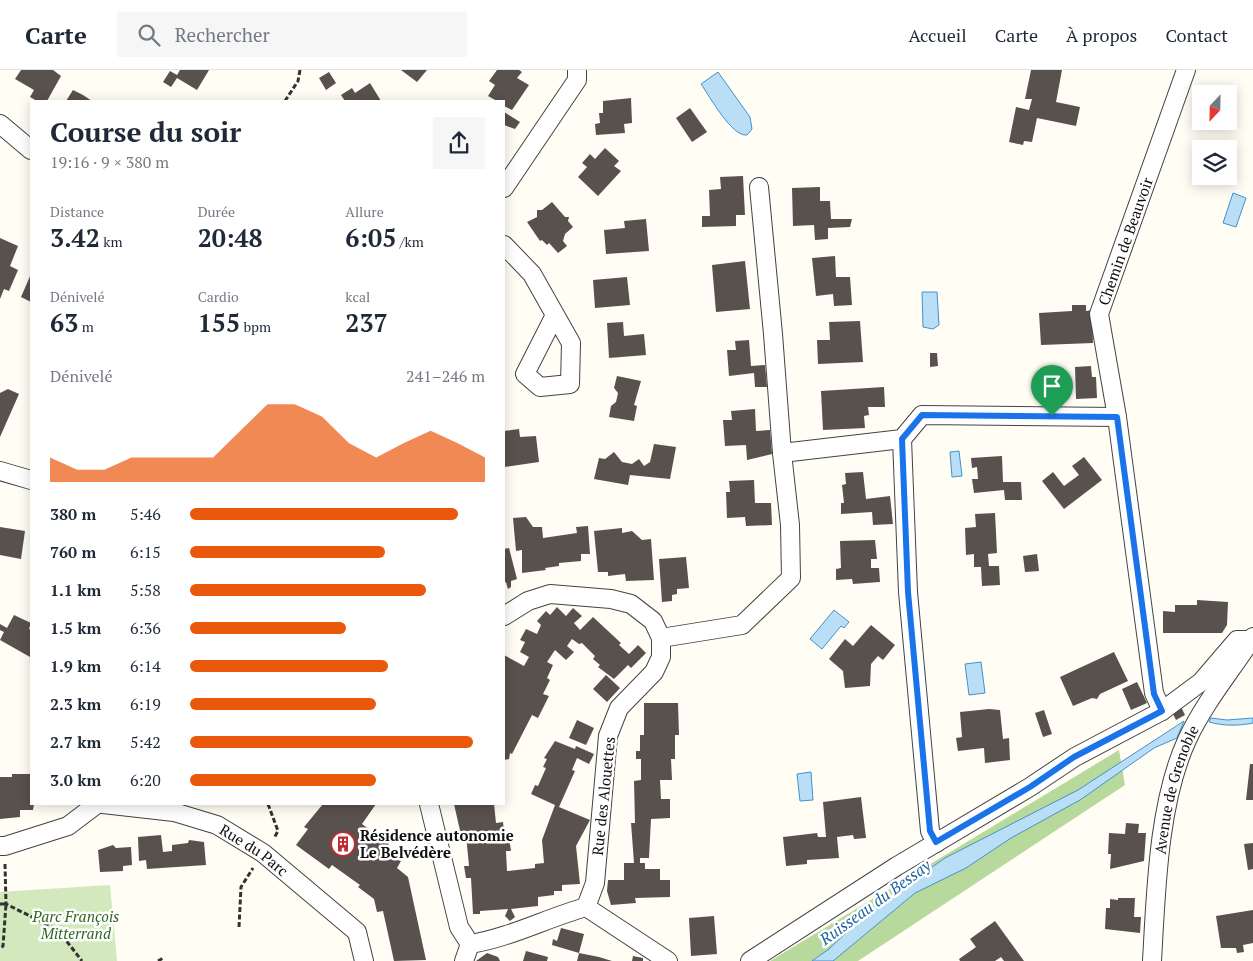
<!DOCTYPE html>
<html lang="fr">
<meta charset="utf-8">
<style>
:root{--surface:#fff;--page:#f6f6f7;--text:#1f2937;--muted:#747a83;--line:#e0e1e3;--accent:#ea580c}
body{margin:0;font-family:"PT Serif",serif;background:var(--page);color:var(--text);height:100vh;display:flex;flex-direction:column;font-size:19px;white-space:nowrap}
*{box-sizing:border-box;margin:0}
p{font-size:16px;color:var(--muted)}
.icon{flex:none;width:28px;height:28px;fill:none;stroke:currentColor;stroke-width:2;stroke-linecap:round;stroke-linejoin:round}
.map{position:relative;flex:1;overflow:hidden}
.details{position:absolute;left:30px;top:30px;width:475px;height:705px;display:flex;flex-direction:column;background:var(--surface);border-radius:0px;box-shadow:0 2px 12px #0003}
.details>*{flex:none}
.needle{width:32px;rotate:202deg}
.fabs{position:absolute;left:1192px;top:15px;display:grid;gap:10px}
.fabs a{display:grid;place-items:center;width:45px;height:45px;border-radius:0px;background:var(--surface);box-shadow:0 2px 12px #0003;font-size:25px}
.pin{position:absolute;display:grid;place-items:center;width:42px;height:42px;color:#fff;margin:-51px -21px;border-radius:50% 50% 50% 0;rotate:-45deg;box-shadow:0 0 5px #0007}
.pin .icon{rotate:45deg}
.round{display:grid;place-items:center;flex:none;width:52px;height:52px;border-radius:0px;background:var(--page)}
.headline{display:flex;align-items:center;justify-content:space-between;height:85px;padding:0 20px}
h1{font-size:28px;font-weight:600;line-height:38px}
.metrics{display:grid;grid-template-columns:repeat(3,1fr);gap:8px;height:85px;padding:5px 20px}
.metrics div{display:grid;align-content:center}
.metrics b{font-size:25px;font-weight:600}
.metrics small{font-size:14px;font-weight:400}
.metrics p{font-size:14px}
.chart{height:140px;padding:10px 20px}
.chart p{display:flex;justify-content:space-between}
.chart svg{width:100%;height:90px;margin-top:5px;fill:var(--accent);opacity:.7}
ul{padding:0 20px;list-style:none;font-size:16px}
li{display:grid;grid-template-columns:80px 60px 1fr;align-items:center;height:38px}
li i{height:12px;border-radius:6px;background:var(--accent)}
header{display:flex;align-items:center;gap:30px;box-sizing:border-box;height:70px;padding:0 25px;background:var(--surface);border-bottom:1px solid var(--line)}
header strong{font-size:24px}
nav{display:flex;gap:28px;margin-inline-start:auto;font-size:18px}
.search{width:350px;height:45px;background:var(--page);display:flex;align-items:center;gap:12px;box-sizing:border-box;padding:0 18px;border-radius:0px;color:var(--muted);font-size:19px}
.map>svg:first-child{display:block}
.green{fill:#d3e9bd}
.forest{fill:#b7da9c}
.water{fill:#b9def5;stroke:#4292cb}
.building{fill:#59514d}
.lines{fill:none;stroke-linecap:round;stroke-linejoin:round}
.minor-casing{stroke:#434343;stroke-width:20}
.path{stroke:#323232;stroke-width:3;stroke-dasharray:5 2.5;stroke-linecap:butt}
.minor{stroke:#fff;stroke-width:18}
.route-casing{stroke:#fff;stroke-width:10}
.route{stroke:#1a73e8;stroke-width:6}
.labels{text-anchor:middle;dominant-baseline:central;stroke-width:5;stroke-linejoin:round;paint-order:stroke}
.street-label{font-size:15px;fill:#101010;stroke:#fff}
.poi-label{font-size:15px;font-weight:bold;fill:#101010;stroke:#fff;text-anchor:start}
.park-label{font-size:15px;font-style:italic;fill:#2e6821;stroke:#fff}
.water-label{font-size:16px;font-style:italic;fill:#1b64a1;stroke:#fff}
</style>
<header>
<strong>Carte</strong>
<div class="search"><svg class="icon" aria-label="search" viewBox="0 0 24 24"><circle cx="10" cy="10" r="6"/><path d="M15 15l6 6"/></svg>Rechercher</div>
<nav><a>Accueil</a><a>Carte</a><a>À propos</a><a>Contact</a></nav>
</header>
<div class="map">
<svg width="1253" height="891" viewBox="0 0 1253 891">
<rect width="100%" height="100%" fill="#fffdf4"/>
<!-- green -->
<path class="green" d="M110,815L117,891H0V822Z"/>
<!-- forest -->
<path class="forest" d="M1119,680L1125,715L858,891H770Z"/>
<!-- water -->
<path class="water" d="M718,2L750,47L752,59L747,65C732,67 710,27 701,14Z
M1233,123L1246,128L1236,157L1223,153Z
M922,222H937L939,255L933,259L923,257Z
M959,381L962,406L952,407L950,382Z
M834,540L849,552L844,558L841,556L822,579L810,569Z
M981,592L985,623L969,625L965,594Z
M1211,648L1227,650L1253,648V653C1239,656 1223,656 1209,652Z
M1184,651L1177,668L1154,678L1080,730L1011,768L966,798L915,823L833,891H812L829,879L868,842L945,788L1078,720Z
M811,702L813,730L800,731L797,704Z"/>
<!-- building -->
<path class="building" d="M21,0H53L61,6L47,31H37L30,27L34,20L15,9Z
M180,0H209L197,20L177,8L171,17L163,12L170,1L177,5Z
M401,0H427L417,12Z
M497,0H519L522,2L517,8L529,15L512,40L504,36V31H497L488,26L495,15L489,11Z
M1031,0H1062L1056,32L1080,37L1076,56L1037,48L1032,72L1024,71L1023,75L1009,72L1016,37L1029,40L1032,29H1025Z
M329,2L336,13L326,20L319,8Z
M370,13L381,31H345L341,25L352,18L355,23Z
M73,20L83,25L92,31H66Z
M631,28L632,53L624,54L625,63L596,65L595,54L600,53L599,43H603V31Z
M690,38L707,62L692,72L676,48Z
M504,42L520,52L515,59L504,55Z
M605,78L619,91L614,96L621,101L598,126L578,107L587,97L582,93L590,84L595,89Z
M743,106L745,145H736V156L702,157V146H710L709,120L721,119L720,107Z
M820,117V131H830L831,149H852L850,157L828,158V169L815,170L814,155L793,156L792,118Z
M552,132L565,147H569L568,151L573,157L565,164L563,171L567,176L558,183L549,173L547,175L542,170L540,171L527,152L537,147V140H542Z
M646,149L649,181L606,184L604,160L625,158L624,151Z
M0,168L18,176L10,196L18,200L9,221L4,219L0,229Z
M835,186L836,207H850L852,235L834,236L833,224L816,226L812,188Z
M745,191L750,239L716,242L712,195Z
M31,204V232L21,227Z
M627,207L630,235L595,238L593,210Z
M1072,235H1086V241L1092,240L1093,273L1041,275L1039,243L1072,241Z
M860,251L863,292L818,294L817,270H830L829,252Z
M623,252L624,266L644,264L646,285L609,288L607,253Z
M749,270L751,296L765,295L767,317H755L754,303L729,306L727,280H736L735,271Z
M930,283H937L938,296L930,297Z
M1091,296L1092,307H1096L1097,328L1076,329L1075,297Z
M617,306L641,311L634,335L637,336L634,351L609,347L611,336L616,332L618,323L614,318Z
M884,317L885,337H868L869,345L864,346L865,358L823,360L821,321Z
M8,319L19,324L0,367V323Z
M755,339L756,361L770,360L772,384L747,390L746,375L725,376L723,350H732L731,341Z
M519,359L520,367L536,366L539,392L504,397V361Z
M654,374L676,377L670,409L630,405L628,415L594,409L599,388L605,389L614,382L622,392L632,394L639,389L644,396L650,392Z
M1002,386L1003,412H1021L1022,430H1005L1004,420L974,423L972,409H978L977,397L972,398L971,388Z
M1084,387L1102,410L1064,439L1042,411L1053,402L1064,416L1079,405L1072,396Z
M863,402L866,429L890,426L893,454L873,455L872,442L841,444V433H844L842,415L846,414L845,403Z
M754,410L755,433H771L772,455L746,456L745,447L727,448L726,422H730L729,411Z
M995,443L997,483L988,484L989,496H999L1000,515L982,516L981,497H974V484L966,485L965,458L976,457L975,444Z
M526,447L533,457H542L543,468L577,463L576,457L588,456L590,484H581V491L559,493V496L545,498L546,500L522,503V480L516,481L513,448Z
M0,457L25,461L21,489L0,485Z
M622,458V463L632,461L642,470L651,469L654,510L626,511L625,504L608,506V502H598L594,461Z
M875,470L877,489H871V498H879L880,512L853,514L852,509L836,510V499L841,498L840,471Z
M509,478L517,509L511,511V517L508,519L506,512L504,513V479Z
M1037,484L1039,501L1025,502L1023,486Z
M686,487L689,518L677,519V524L672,525V531L662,532L659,489Z
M1197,530L1228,532L1227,555L1222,563H1163V541L1175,542V535H1197Z
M557,537L566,546L573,538L582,546L574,553L580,560L593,547L621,573L619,575L629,584L638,575L646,583L631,598L628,595L614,609L598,597L600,595L593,589L595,586L582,573L579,574L572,569L567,576L574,582L566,590L555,580L547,592L553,595L547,608L550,610L543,624L549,626L538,648L532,645L512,684L510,683L509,689L504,690V585L524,596L529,587L520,582L525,572L520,570L526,559L537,564L541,555L537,551L546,541L550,545Z
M14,545L31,553L29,559L31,560L30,587L0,570L4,562L0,560V554L7,558Z
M871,555L895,575L883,590L878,586L871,594L870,616L845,618L843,601L829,589L845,569L853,576Z
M1114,582L1128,611L1100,624L1097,629L1092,628L1073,636L1060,607Z
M606,605L620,618L607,632L593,619Z
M1137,612L1147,633L1131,640L1122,619Z
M644,633H678L679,665H675V689H671L672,710H660L661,729H670V748L651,749L649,788H640V793H645V799H660V810H670V827L635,828L636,833L611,835L607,821L608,810H624V793H634L631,753H635L634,711L641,710V689H636V681H640V665H644Z
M1181,637L1185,645L1176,650L1172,642Z
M989,639L1000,640L1003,669L1009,668L1010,690L985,693L984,678L958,681L956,668L962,667L960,642Z
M1044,640L1052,664L1043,667L1035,643Z
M577,650L594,658L586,675L569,668Z
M555,671L575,679L576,676L594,684L589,694L577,688L572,700L575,701L559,737L590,750L576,776L580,814L562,815V821H554V825L538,827V836L511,839L515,847L510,851L505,846L508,839L480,841V844H473L471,808H466L464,796H469L466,765H461L454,734H494L496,753L503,752L504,761H508L511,781H506L507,801L535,798V794L544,793L542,770L555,735L531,724L535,715L538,716L546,698L543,697L547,689L544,688Z
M1250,694H1253V730H1246Z
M12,704H31V734H34L33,740H20V747L0,749V707H12Z
M861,727L866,768L854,769L853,765L837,767L839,788L807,790V794L786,796L783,767L817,763L818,767H826L823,732Z
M323,734H376L362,754L389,774L385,779L401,791L397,798L408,807L426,890L394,891L383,841L377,842L374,829L358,817L360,815L332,795L329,799L296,775L308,759L304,757Z
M1126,753L1139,754L1138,763H1146L1144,791L1110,799L1111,784H1108L1109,763L1125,764Z
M161,765L163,782L172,781V775L188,773L189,770L204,772L206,795L147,799L146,790L139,791L138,767Z
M1253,773V799L1248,800L1244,774Z
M113,775L116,778L131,777L132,795L123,796V801L100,802L98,780Z
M1118,828H1135L1134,847H1141L1140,863L1105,859L1106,838H1110V829L1118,830Z
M1253,840V873L1243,875L1244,882L1237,883L1236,878H1221L1216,846Z
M714,846L717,884L691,886L689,848Z
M995,851L1024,891H1004L1001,887L995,891H960L959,889L976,877L970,869Z
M561,858L584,864L579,883L552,875L553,869L557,871Z
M526,881L548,887L547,891H523Z
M487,883L498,887L500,891H476Z
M579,883L599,887L612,891H577Z
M633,886L643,888V891H632Z"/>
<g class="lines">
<!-- minor casing -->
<g class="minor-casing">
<g id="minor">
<path d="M0,54L31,80"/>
<path d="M759,117L773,264L782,383L902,369L922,345L1117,347"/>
<path d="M504,118L577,10V0"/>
<path d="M504,175L532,204L571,273L570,314L540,317L525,304L555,245"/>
<path d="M902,369L908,522L930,761L936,773"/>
<path d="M0,401L31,410"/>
<path d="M504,546L528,531L550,524L611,529L631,534L653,551L661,568V587L654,602L619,638L608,666L595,813L586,837"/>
<path d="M661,568L742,555L791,508L790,455L782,383"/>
<path id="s1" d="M1162,641L1154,623L1117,347L1099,244L1186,0"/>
<path id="s2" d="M103,734L174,742L217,755L263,783L357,862L364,891"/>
<path d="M429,734L459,857L470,874L464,891"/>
<path d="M0,776H5L68,756L97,734"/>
<path d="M586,837L668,891"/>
<path d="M470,874C509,868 547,848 586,837"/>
<path d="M750,891L897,796L1030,717L1075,687L1162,641L1201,612L1237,570H1251"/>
<path id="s3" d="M1152,891C1156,822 1158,733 1187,670C1204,633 1231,601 1253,567"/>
</g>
</g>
<!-- path -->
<path class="path" d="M285,31L298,11L300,0
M268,734L278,761L274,768
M5,794L6,834L58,860L82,891
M0,834H6L3,876L0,879
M239,857L241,817L253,798
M158,891L163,888"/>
<!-- minor -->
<use href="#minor" class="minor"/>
</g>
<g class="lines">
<!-- route casing -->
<g class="route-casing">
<path id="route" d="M922,345L1117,347L1154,624L1162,641L1074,687L1030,717L936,772L930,761L908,522L902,369Z"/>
</g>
<!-- route -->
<use href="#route" class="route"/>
</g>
<!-- icons -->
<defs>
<g id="building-ring" transform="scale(1.25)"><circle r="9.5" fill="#fff" stroke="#be2a2f" stroke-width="1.5"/><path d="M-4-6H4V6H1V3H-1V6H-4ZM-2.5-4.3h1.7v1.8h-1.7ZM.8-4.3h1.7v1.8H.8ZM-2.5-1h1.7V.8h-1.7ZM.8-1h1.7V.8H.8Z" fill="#be2a2f"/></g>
</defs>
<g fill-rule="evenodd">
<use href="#building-ring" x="343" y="774"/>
</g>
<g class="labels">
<!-- street labels -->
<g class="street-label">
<text stroke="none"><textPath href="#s1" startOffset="480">Chemin de Beauvoir</textPath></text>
<text stroke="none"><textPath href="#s3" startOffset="174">Avenue de Grenoble</textPath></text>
<text transform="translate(603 726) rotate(-84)">Rue des Alouettes</text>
<text stroke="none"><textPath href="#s2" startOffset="161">Rue du Parc</textPath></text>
</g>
<!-- poi labels -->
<g class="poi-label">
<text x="360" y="765">Résidence autonomie<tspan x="360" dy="17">Le Belvédère</tspan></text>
</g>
<!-- park labels -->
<g class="park-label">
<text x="76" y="846">Parc François<tspan x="76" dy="17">Mitterrand</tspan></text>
</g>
<!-- water labels -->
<g class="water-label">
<text transform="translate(875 832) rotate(-36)">Ruisseau du Bessay</text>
</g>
</g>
</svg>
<div class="fabs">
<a><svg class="needle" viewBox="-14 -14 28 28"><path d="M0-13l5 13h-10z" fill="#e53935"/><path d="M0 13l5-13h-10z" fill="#747a83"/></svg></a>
<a><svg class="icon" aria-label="layers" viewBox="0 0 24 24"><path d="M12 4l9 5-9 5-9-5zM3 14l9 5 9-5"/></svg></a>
</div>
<div class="pin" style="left:1052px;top:346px;background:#1e9e55"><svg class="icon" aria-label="arrive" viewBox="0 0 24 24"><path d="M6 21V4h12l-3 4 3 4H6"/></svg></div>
<section class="details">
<div class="headline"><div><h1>Course du soir</h1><p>19:16 · 9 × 380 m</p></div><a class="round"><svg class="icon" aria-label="share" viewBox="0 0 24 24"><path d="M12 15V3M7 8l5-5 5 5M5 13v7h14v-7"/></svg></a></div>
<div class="metrics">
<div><p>Distance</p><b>3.42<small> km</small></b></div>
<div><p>Durée</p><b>20:48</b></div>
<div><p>Allure</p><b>6:05<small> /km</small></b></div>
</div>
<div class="metrics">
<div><p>Dénivelé</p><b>63<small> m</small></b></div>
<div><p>Cardio</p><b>155<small> bpm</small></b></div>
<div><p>kcal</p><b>237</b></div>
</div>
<div class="chart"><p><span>Dénivelé</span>241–246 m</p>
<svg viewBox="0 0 160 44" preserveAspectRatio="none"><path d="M0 44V32L10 38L20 38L30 32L40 32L50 32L60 32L70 19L80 6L90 6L100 12L110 25L120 32L130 25L140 19L150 25L160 32V44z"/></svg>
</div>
<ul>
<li><b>380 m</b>5:46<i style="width:91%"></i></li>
<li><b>760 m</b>6:15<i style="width:66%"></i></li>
<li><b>1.1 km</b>5:58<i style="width:80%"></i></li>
<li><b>1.5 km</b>6:36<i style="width:53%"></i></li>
<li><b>1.9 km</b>6:14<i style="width:67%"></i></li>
<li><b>2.3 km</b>6:19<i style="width:63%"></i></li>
<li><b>2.7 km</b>5:42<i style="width:96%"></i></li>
<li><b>3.0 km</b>6:20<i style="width:63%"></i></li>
</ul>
</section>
</div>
